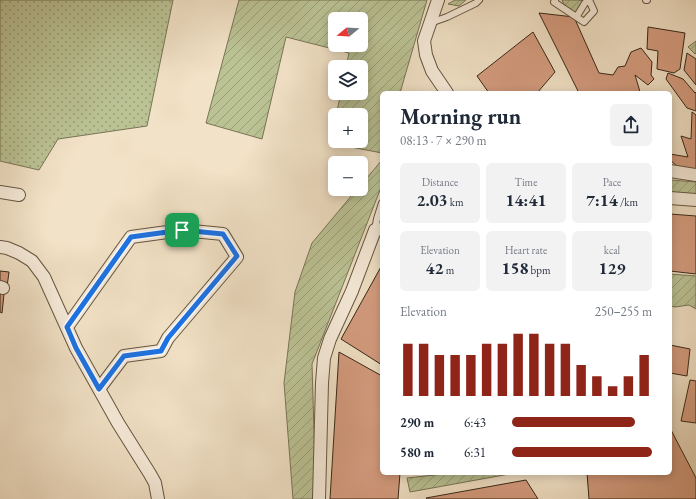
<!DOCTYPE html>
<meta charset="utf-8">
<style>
:root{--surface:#fff;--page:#f2f2f3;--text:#1f2937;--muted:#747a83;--accent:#8f2418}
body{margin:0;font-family:"EB Garamond",serif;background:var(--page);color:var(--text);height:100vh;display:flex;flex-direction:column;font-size:15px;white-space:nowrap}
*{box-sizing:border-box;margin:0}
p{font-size:13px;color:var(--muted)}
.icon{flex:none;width:22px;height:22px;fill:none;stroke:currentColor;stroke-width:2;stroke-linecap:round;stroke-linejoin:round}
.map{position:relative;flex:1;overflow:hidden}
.panel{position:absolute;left:380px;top:91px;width:292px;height:384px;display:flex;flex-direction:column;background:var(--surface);border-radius:6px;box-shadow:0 2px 10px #0003}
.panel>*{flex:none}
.needle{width:26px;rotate:252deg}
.buttons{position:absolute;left:328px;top:12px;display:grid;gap:8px}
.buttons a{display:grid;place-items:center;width:40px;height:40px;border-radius:6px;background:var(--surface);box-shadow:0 2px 10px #0003;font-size:20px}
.pin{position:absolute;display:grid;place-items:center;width:34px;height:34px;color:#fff;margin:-17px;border-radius:8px;box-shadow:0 2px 6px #0006}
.round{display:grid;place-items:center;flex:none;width:42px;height:42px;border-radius:6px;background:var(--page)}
.head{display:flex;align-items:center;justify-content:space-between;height:68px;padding:0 20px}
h1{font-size:22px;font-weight:700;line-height:30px}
.figures{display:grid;grid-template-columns:repeat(3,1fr);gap:6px;height:68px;padding:4px 20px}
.figures div{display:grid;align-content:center;border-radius:6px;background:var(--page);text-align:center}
.figures b{font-size:17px;font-weight:700}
.figures small{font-size:11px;font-weight:400}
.figures p{font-size:11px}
.chart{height:112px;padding:8px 20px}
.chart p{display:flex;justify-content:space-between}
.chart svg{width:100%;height:72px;margin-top:4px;stroke:var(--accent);stroke-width:6}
ul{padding:0 20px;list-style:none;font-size:13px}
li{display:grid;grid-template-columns:64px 48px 1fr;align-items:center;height:30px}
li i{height:10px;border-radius:5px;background:var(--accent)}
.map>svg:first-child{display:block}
.grass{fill:url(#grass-dots);stroke:#787556}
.garden{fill:url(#garden-furrows);stroke:#787556;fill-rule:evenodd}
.building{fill:#d59c7f;stroke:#342716}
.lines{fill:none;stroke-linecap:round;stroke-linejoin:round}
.service-casing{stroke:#645642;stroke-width:8}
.minor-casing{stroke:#645642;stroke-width:14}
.service{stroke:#f7ecdb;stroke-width:6}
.minor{stroke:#f7ecdb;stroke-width:12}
.route-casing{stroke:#fff;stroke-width:8}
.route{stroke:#1a73e8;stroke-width:5}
</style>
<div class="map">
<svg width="696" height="499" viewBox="0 0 696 499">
<defs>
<pattern id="grass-dots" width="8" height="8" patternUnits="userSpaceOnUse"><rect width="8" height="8" fill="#bbc395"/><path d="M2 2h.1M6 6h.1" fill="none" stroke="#999e79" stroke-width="1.8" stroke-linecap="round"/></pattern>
<pattern id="garden-furrows" width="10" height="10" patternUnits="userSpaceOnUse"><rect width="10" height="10" fill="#bbc395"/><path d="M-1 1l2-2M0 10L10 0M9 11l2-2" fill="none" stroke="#999e79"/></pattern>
</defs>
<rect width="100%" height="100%" fill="#f2e2c7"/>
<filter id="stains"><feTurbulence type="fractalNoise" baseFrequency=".005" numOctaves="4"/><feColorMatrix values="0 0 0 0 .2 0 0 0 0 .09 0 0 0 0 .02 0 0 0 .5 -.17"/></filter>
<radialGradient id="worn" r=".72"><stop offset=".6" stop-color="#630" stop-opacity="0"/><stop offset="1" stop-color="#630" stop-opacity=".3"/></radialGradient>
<!-- grass -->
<path class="grass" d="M0,0H173L147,126L58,139L39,170L0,161Z"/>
<!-- garden -->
<path class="garden" d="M239,0H427L400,93H382V153L330,143L335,120V141H361V115H336L341,93H361V67H346L349,53L286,37L262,139L206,123ZM335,19H361V45H335Z
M455,0H466L459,6L448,4Z
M562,0H578L584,1L576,15L565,7Z
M696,41V53L695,54L688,47Z
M382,160V185L312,364L316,499H293L284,383L295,292L312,243L357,189H361V185Z
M670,180L696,182V195L670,193Z
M670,274L696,276V309L689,305L675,307L670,306Z
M453,473H515L410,492L407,478Z"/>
<!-- building -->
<path class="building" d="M539,13L574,17L599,73L613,75L618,67L625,66L631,52L641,48L652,62L651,75L654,79L648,85L635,75L638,85L640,92L639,93H622L621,91L620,93H579Z
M648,27L685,33L680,69L674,73L657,69L658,51L647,49Z
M533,32L555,72L537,93H489L477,76Z
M687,53L696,59V85L684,70Z
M668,73L683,79L695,93L696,92V111L687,108L666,79Z
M692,112L696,115V169L677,166L670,160V154L688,157L681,136L691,139Z
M670,214L696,216V274L670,271Z
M382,265V365L341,339Z
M0,271L9,272L7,287L0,286Z
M0,293L4,294L2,313L0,312Z
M670,345L690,349L687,376L670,373Z
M339,352L382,376V473H400L398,499H330Z
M690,380L696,381V423L681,421Z
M670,428L696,478V499H589L587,473H670Z
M526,480L538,499H427L426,498Z"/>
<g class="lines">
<!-- service casing -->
<g class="service-casing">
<path id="service" d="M555,0L554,2L584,22L594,11L589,0
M646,0H647
M577,16L585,3L589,0
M430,23L447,17L476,3L479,0
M375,230L377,219L382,203"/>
</g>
<!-- minor casing -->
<g class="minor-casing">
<path id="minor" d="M438,0L424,41L426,55L432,71L447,93
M670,171L696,175
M0,192L19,195
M670,198L696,200
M0,247L7,248L19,253L32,261L44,277L76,348L118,423L150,474L155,483L158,499
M0,287L3,288
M67,327L131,237L182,230L223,234L237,257L168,338L161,351L124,356L99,389
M319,499L322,383L324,358L330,339L352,291L375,230L382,229"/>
</g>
<!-- service -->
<use href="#service" class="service"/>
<!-- minor -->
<use href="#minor" class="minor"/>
</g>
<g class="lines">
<!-- route casing -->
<g class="route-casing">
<path id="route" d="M182,230L223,234L237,256L168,338L161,351L124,356L99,389L76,348L67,327L131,237Z"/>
</g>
<!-- route -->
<use href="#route" class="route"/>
</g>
<rect width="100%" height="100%" filter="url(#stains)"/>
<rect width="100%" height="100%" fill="url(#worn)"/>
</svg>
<div class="buttons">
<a><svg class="needle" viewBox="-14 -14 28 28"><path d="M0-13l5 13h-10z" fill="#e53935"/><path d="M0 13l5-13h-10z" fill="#747a83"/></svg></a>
<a><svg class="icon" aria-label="layers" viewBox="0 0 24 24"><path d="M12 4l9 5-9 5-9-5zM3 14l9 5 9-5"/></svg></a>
<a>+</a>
<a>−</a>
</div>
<div class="pin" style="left:182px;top:230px;background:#1e9e55"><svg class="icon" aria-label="arrive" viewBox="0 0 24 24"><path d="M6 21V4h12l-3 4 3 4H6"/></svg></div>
<section class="panel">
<div class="head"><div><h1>Morning run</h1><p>08:13 · 7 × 290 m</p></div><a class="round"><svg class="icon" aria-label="share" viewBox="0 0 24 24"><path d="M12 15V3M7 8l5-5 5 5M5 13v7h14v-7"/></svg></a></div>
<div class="figures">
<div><p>Distance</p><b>2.03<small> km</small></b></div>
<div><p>Time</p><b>14:41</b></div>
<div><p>Pace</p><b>7:14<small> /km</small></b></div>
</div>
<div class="figures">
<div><p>Elevation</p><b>42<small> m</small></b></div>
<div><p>Heart rate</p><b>158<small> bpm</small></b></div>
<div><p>kcal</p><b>129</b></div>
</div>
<div class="chart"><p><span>Elevation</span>250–255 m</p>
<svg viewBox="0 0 160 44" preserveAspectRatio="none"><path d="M5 44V12M15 44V12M25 44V19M35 44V19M45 44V19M55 44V12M65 44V12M75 44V6M85 44V6M95 44V12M105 44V12M115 44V25M125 44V32M135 44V38M145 44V32M155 44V19"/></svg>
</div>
<ul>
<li><b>290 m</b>6:43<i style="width:88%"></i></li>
<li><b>580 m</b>6:31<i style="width:100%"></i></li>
</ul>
</section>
</div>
